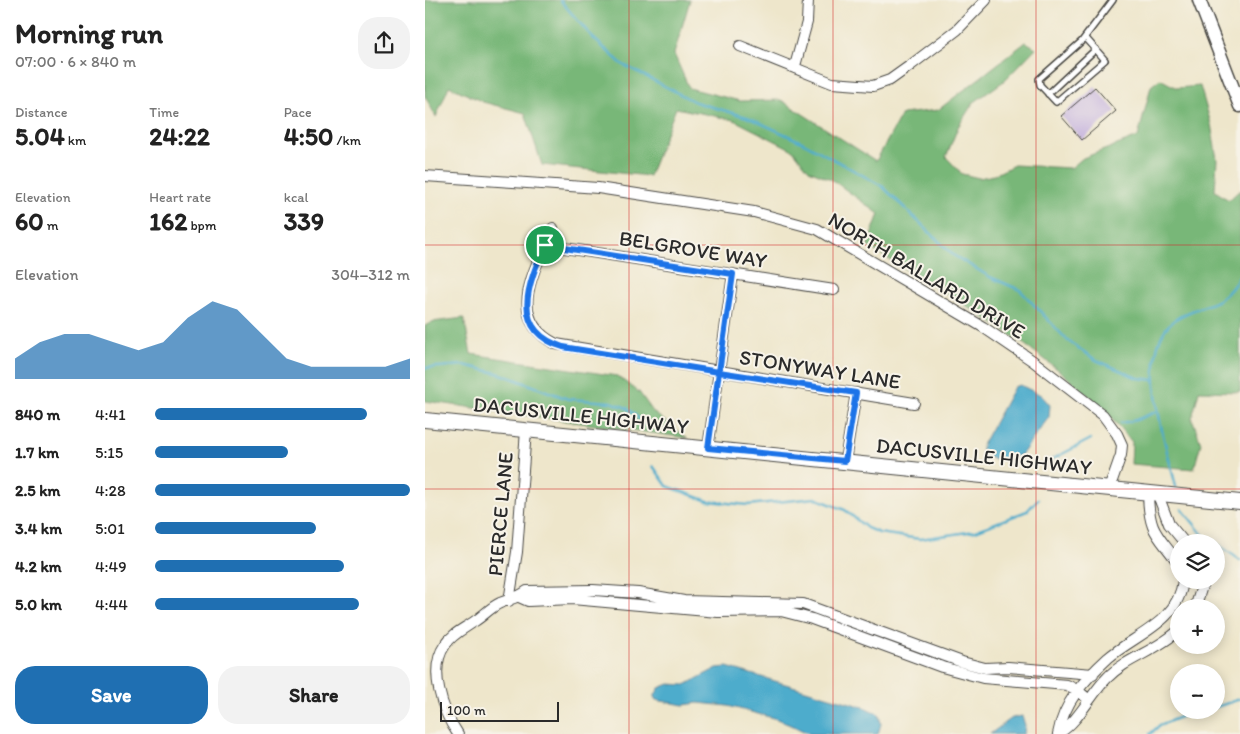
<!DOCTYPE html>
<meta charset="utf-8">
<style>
:root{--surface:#fff;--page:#f2f2f2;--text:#222;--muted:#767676;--accent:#1f6fb2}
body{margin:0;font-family:Itim,sans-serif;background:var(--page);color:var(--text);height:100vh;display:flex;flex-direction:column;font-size:19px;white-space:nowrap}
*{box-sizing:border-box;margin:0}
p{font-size:16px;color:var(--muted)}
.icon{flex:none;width:28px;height:28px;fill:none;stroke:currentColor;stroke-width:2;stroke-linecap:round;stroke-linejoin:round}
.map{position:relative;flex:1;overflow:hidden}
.panel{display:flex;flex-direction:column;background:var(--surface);width:425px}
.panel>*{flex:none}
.tools{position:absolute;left:745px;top:534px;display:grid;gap:10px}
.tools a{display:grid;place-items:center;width:55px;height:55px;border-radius:50%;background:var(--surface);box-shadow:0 2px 12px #0003;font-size:25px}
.scale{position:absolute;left:15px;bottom:12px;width:119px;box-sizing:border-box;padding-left:5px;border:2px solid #2b2b2b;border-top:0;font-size:14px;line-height:18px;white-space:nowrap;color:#2b2b2b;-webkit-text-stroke:4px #f7f3e8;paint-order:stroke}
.pin{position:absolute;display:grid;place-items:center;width:42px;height:42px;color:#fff;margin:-21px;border:2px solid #fff;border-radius:50%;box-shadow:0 1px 5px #0007}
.round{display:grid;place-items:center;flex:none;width:52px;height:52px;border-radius:20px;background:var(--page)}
.summary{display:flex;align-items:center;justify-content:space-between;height:85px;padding:0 15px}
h1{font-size:28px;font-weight:700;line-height:38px}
.metrics{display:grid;grid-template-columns:repeat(3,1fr);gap:8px;height:85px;padding:5px 15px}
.metrics div{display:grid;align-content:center}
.metrics b{font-size:25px;font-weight:700}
.metrics small{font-size:14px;font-weight:400}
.metrics p{font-size:14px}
.chart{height:140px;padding:10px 15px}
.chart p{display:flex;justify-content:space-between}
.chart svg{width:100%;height:90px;margin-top:5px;fill:var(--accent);opacity:.7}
.button{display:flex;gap:10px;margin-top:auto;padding:10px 15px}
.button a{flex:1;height:58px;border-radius:20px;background:var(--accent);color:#fff;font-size:20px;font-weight:700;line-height:58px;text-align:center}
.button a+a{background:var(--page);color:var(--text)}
ul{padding:0 15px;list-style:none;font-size:16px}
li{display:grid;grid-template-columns:80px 60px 1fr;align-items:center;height:38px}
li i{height:12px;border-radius:6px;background:var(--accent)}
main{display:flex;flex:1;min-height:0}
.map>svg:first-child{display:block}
.forest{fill:#78b778;stroke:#527152}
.water{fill:#4daccc;stroke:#3c6c7c}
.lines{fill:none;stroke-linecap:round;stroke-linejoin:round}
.stream{stroke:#4daccc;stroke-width:2.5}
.building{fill:#c0acdc}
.service-casing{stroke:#484743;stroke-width:8}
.minor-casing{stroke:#484743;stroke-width:12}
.tertiary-casing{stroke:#484743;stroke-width:15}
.secondary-casing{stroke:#484743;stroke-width:16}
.service{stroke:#fff;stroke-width:5}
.minor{stroke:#fff;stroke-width:10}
.tertiary{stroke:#fff;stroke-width:12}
.secondary{stroke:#fff;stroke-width:14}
.route-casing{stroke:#fff;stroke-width:10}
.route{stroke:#1a73e8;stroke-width:6}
.grid{fill:none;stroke:#d62828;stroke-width:1;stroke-opacity:0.55}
.labels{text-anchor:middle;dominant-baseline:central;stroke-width:4;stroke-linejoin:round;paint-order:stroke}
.street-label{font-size:21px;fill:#2b2b2b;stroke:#f7f3e8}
</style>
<main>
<section class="panel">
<div class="summary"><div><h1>Morning run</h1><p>07:00 · 6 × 840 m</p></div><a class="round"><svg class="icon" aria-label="share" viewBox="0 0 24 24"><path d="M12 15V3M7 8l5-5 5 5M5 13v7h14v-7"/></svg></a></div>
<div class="metrics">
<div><p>Distance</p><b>5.04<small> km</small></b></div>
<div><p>Time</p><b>24:22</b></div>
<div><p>Pace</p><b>4:50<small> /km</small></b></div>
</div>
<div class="metrics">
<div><p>Elevation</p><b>60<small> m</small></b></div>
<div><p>Heart rate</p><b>162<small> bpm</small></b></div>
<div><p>kcal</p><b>339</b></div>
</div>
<div class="chart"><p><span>Elevation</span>304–312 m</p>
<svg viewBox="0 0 160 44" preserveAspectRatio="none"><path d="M0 44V34L10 26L20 22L30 22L40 26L50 30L60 26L70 14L80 6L90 10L100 22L110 34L120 38L130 38L140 38L150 38L160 34V44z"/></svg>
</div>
<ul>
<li><b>840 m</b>4:41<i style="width:83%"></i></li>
<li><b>1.7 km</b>5:15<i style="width:52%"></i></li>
<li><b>2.5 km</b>4:28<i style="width:100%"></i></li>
<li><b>3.4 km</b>5:01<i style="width:63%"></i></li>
<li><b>4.2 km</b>4:49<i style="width:74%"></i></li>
<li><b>5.0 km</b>4:44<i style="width:80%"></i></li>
</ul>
<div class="button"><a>Save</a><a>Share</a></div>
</section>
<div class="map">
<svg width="815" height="734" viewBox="0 0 815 734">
<rect width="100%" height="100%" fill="#f7f3e8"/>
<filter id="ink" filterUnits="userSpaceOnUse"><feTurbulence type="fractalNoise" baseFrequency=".02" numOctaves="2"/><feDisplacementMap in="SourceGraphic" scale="10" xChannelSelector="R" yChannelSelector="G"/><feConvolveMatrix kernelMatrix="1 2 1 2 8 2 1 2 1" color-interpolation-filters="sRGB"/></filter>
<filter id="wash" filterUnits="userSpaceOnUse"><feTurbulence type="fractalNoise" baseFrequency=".0096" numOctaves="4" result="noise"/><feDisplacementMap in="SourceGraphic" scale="20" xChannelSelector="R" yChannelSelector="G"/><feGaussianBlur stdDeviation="1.12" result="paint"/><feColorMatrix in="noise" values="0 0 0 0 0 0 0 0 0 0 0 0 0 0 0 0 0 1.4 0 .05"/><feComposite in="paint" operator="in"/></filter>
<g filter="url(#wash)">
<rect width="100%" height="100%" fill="#eee6cb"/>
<!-- forest -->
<path class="forest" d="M0,0H265L249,54L264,88L315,101L356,100L451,161L477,114L513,110L601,42L611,48L579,81L548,103L533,127L521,157L537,174L554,178L569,175L589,165L646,168L658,158L713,137L726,86L735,79L752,88L775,86L786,124L792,159L790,191L804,200L815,190V392L774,391L767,418L776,443L769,469L706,464L707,442C637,356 535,303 442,246L454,214L406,179L384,170L368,150L309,120L251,108L224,176L117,165L100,113L58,102L24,86L11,117L0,96Z
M39,318L46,354L192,376L214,392L229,413L262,438L0,401V326L7,322Z"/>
<!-- water -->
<path class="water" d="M595,385L616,395L625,405L624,417L597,454L581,461L557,456V445L589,387Z
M302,667L439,707L454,714L456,724L453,734H385L352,719L303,706L273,703L259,705L231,700L229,697L234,688L244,684L260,685L292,668Z
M597,716L600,725L599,734H565L587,718Z"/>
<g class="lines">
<!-- stream -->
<path class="stream" d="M135,0L168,38L197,64L270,102L322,117L379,143L457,186L528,255L565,277L595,290L643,341L671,360L713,378L729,380
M0,368L39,365L76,374L143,399L186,402L202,408L222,426
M696,423L711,420L733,411
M622,462L666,439
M228,466L242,486L283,501L323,505L390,498L420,510L442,528L454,533L495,539L550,531L602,511L613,499
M751,487C742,447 706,343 754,317C785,300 794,310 815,276
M757,509L779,536L790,542
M791,543L815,560
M791,707L815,699
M725,734L735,725L773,710"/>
</g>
<g id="blocks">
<!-- building -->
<path class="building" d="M670,87L691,111L657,140L636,116Z"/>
</g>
</g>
<g filter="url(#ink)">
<use href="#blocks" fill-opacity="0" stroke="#484743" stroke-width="1"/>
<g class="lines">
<!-- service casing -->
<g class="service-casing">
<path id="service" d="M660,37L680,60L631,102L615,85L614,79L657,41L660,37L688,0
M623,94L671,49"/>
</g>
<!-- minor casing -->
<g class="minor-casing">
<path id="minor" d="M315,46L407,83L448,86L465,80L486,65L532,30L561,0
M370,66L382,22L383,0
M0,176L173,188L329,212L392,229L558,327L608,361L678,415L692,434L697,445L696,455L684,489
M128,228C112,266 78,318 131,344L489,403
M121,245L409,290
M283,448L308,274
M420,461L431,393
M723,493C724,534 732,533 754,564
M733,495L744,524L759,542
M94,597L103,601L147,599L293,612L356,611L387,619L517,667L558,678L642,685L652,690L663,699
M84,601L92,552L101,430
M770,608L779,580
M634,733C654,721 665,695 682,678C701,658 732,651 754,630
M33,734C17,711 3,669 20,645C28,633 39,629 50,621C58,616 66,607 75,603C85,599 93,598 102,591L168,590L213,593L259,601L378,604L537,662L560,668L583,667L668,674
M633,734C639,702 659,680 683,658C711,634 754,622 758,580"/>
</g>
<!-- tertiary casing -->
<g class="tertiary-casing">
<path id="tertiary" d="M774,0L815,106"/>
</g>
<!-- secondary casing -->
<g class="secondary-casing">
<path id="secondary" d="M0,420L815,502"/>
</g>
<!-- service -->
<use href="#service" class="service"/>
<!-- minor -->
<use href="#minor" class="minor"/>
<!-- tertiary -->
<use href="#tertiary" class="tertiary"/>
<!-- secondary -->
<use href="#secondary" class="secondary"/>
</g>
</g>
<g class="lines" filter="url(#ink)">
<!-- route casing -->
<g class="route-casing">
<path id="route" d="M120,245C104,282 83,330 138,347L294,372L283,448L420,461L431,393L294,372L308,274L120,245"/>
</g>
<!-- route -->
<use href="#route" class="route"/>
</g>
<!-- grid -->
<path class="grid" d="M204,0V734M408,0V734M611,0V734M0,245H815M0,489H815"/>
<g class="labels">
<!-- street labels -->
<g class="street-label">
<text transform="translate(268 249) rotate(9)">BELGROVE WAY</text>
<text transform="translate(502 275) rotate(31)">NORTH BALLARD DRIVE</text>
<text transform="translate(395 369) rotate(9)">STONYWAY LANE</text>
<text transform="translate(156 415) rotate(6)">DACUSVILLE HIGHWAY</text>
<text transform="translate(559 456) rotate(6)">DACUSVILLE HIGHWAY</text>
<text transform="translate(75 514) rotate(-85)">PIERCE LANE</text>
</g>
</g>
</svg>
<div class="tools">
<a><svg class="icon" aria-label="layers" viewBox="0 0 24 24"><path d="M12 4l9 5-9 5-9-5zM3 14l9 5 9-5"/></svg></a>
<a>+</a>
<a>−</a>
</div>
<div class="scale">100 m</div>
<div class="pin" style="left:120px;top:245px;background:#1e9e55"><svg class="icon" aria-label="arrive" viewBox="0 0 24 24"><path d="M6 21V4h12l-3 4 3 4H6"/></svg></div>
</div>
</main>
